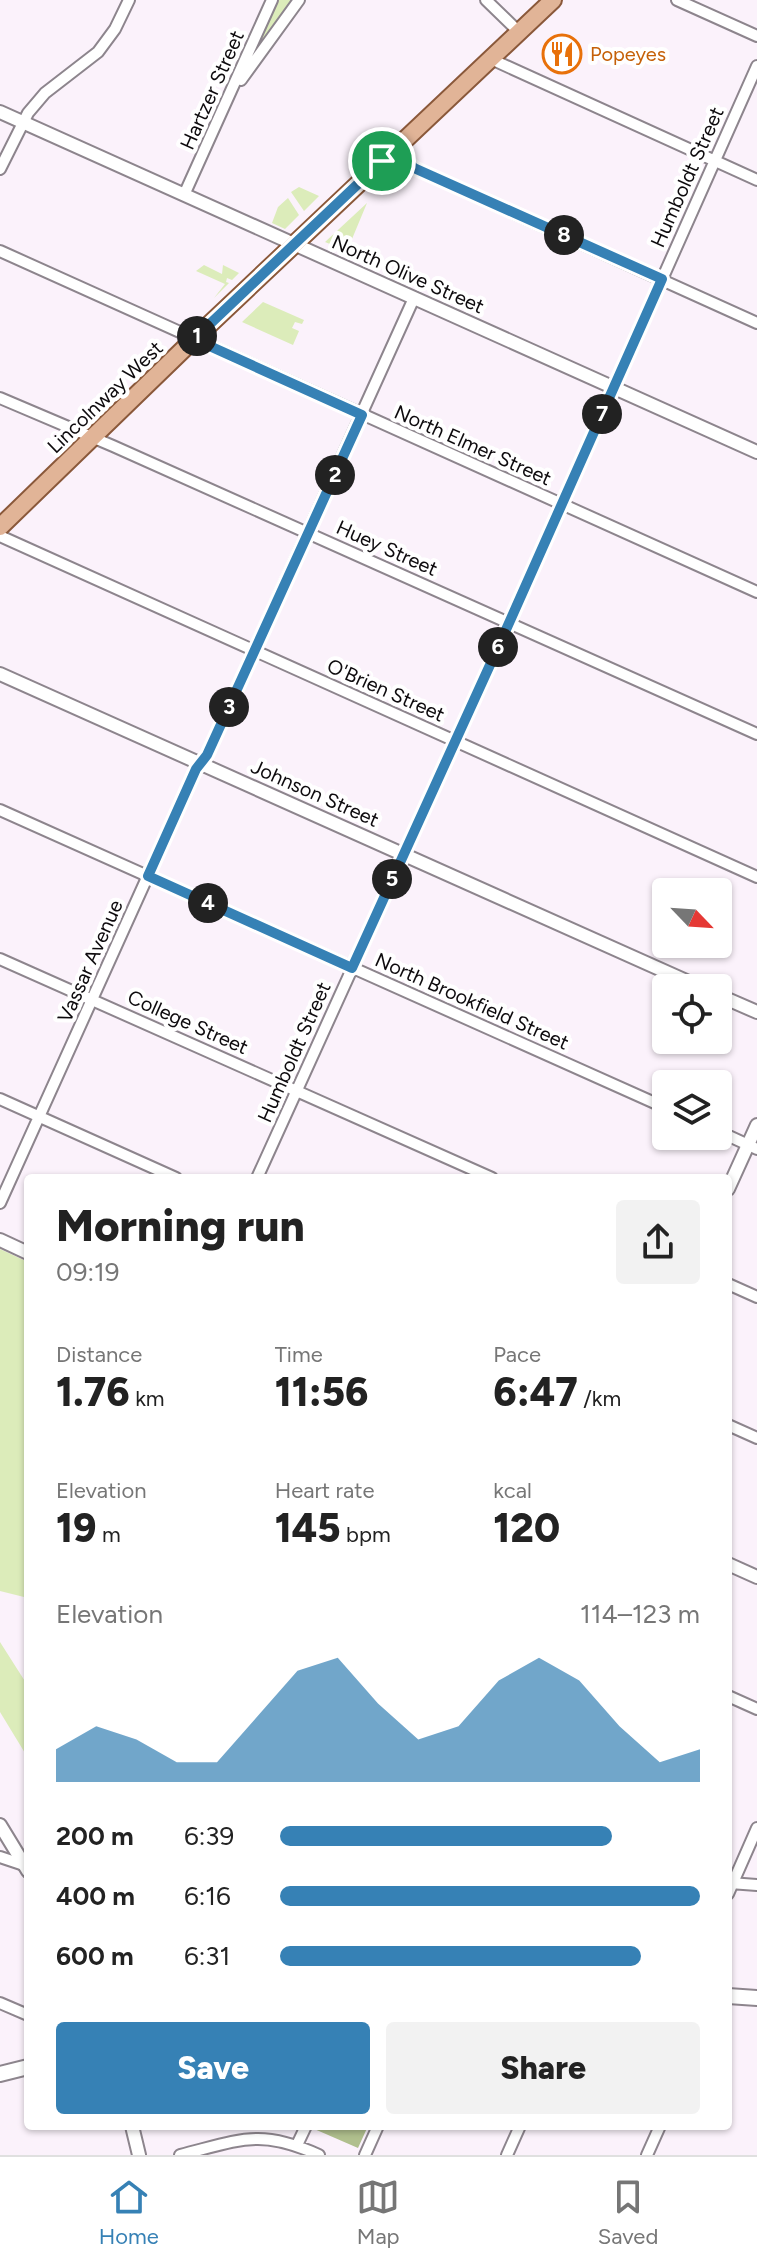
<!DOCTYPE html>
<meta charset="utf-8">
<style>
:root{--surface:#fff;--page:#f2f2f2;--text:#222;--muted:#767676;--line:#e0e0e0;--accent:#3681b5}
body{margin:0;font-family:Figtree,sans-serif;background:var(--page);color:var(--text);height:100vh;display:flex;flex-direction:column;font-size:30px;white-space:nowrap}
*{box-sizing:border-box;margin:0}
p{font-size:26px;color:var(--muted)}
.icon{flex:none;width:44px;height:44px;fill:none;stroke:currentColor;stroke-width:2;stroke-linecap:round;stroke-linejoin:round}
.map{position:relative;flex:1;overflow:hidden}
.details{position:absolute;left:24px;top:1174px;width:708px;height:956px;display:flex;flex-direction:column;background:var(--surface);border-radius:8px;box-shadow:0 2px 6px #0004}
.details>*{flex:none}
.needle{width:52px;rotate:115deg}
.tools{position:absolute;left:652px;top:878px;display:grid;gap:16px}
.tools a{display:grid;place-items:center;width:80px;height:80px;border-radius:8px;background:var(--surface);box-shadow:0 2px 6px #0004;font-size:40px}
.pin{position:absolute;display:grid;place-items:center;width:68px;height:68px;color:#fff;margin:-34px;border:4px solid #fff;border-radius:50%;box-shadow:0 2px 8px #0007}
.km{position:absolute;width:40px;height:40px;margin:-20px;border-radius:50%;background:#222;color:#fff;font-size:22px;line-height:40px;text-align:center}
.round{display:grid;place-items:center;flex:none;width:84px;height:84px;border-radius:8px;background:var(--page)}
.head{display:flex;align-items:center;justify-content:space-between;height:136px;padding:0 32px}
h1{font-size:44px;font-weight:800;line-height:60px}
.figures{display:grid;grid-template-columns:repeat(3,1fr);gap:12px;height:136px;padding:8px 32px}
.figures div{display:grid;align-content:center}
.figures b{font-size:40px;font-weight:800}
.figures small{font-size:22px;font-weight:400}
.figures p{font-size:22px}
.chart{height:224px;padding:16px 32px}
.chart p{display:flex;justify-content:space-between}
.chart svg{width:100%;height:144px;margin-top:8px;fill:var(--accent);opacity:.7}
.button{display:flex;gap:16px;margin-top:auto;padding:16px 32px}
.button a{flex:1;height:92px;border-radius:8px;background:var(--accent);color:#fff;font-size:32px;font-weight:800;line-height:92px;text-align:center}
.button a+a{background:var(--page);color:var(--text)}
ul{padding:0 32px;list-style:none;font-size:26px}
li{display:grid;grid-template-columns:128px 96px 1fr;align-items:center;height:60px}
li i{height:20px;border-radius:10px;background:var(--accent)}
.tabs{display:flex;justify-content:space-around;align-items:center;height:112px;border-top:2px solid var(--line);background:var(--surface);font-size:22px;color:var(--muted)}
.tabs a{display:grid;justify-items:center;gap:4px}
.tabs .on{color:var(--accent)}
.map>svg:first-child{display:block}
.green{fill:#dcecba}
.forest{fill:#b0bf8d}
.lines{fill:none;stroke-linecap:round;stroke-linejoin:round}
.minor-casing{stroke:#8d858d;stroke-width:14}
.tertiary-casing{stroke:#8d858d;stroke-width:16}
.secondary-casing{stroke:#8d858d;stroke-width:18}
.primary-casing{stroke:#8a583a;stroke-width:20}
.minor{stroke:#fff;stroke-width:10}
.tertiary{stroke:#fff;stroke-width:12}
.secondary{stroke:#fff;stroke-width:14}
.primary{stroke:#e1b497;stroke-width:16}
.route-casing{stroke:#fff;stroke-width:16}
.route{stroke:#3681b5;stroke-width:10}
.labels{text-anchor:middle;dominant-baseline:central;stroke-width:8;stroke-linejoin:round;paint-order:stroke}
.food-label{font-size:20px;fill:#c56008;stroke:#fff;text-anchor:start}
.street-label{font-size:20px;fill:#0d0a0d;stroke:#fff}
</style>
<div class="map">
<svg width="757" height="2155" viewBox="0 0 757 2155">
<rect width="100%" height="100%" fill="#fbf2fb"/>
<!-- green -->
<path class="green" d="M278,0H296L260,44L259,41Z
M299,187L319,196L304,211L291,192Z
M288,198L299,215L285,229L272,223L278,207Z
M367,203L347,251L325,242Z
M204,265L222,274L223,265L239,273L232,280L227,278L226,282L229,283L214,298L225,284L196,271Z
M263,302L304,320L302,324L295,322L292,328L299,331L293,345L242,322Z
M0,1249L28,1262V1598L0,1591Z
M0,1642L28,1686V1758L0,1712Z"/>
<!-- forest -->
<path class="forest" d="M313,2126H368L358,2148L312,2128Z"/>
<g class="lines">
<!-- minor casing -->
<g class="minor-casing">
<path id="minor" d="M486,0L519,32
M677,0L757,36
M491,59L757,180
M241,80L299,0
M395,149L414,168L757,323
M0,169L28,113L45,93L98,52L115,29L129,0
M184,195L272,0
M0,251L757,592
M0,398L113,446L757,734
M0,536L757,877
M0,810L666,1108
M0,959L492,1178
M0,1099L176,1178
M718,1131L757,1149
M257,1178L505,632L757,66
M0,1203L174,818L196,769L207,755L414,298
M728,1284L757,1297
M728,1425L757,1438
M728,1696L757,1709
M0,1857L24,1865
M730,1883L757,1885
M728,1894L757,1828
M0,2003L28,2015
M297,2145L306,2126
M180,2155C240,2140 260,2128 319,2155
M365,2155L378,2126
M507,2155L520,2126
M647,2155L660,2126"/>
</g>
<!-- tertiary casing -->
<g class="tertiary-casing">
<path id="tertiary" d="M0,112L757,452
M0,674L702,988
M718,995L757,1012
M728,1189L757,1125
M0,1240L28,1253
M728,1564L757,1577
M0,1825L28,1871
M132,2126L139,2155"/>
</g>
<!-- secondary casing -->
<g class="secondary-casing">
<path id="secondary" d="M728,1996L757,1998
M0,2074L28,2067"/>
</g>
<!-- primary casing -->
<g class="primary-casing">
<path id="primary" d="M0,527L194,339L553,0"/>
</g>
<!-- minor -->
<use href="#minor" class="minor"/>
<!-- tertiary -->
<use href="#tertiary" class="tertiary"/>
<!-- secondary -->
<use href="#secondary" class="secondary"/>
<!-- primary -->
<use href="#primary" class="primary"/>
</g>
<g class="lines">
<!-- route casing -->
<g class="route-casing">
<path id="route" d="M395,149L414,168L662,279L505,632L352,968L148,876L196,769L207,755L362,415L194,339Z"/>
</g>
<!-- route -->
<use href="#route" class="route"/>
</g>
<!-- icons -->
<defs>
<g id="restaurant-ring" transform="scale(2)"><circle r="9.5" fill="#fff" stroke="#e8710a" stroke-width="1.5"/><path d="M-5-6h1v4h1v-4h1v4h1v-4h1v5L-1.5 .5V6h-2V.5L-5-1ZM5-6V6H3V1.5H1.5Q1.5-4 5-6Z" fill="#e8710a"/></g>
</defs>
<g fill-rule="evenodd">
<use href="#restaurant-ring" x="562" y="54"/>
</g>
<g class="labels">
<!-- food labels -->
<g class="food-label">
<text x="590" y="54">Popeyes</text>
</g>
<!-- street labels -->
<g class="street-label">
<text transform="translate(212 90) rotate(-66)">Hartzer Street</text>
<text transform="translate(687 177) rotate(-66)">Humboldt Street</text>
<text transform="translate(408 274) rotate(24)">North Olive Street</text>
<text transform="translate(105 397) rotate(-44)">Lincolnway West</text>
<text transform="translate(473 445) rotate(24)">North Elmer Street</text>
<text transform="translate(387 548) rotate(24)">Huey Street</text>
<text transform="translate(386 690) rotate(24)">O'Brien Street</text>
<text transform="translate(315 793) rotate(24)">Johnson Street</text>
<text transform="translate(90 961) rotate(-66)">Vassar Avenue</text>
<text transform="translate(472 1001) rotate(24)">North Brookfield Street</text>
<text transform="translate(188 1022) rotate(24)">College Street</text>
<text transform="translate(294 1052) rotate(-66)">Humboldt Street</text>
</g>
</g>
</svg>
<div class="tools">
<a><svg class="needle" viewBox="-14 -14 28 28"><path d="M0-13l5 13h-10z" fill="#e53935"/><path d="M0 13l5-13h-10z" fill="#767676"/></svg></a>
<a><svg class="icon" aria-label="locate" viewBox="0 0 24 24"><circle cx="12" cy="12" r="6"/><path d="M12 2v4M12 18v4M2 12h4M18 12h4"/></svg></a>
<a><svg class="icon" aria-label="layers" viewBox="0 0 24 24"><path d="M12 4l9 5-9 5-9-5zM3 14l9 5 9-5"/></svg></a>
</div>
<div class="pin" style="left:382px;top:161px;background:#1e9e55"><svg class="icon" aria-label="arrive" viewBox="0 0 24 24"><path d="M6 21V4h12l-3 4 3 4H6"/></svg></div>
<b class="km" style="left:197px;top:336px">1</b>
<b class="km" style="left:335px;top:475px">2</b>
<b class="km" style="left:229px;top:707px">3</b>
<b class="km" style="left:208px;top:903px">4</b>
<b class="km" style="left:392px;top:879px">5</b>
<b class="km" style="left:498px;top:647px">6</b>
<b class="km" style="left:602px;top:414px">7</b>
<b class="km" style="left:564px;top:235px">8</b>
<section class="details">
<div class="head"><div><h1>Morning run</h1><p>09:19</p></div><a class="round"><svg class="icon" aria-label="share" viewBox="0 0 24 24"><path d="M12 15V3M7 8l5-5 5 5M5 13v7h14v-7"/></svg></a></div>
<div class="figures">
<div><p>Distance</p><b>1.76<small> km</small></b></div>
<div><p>Time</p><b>11:56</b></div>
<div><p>Pace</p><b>6:47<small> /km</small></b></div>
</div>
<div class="figures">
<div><p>Elevation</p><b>19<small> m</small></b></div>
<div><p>Heart rate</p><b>145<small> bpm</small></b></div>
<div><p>kcal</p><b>120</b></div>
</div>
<div class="chart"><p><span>Elevation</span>114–123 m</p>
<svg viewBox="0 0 160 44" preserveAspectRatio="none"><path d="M0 44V34L10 27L20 31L30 38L40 38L50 24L60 10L70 6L80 20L90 31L100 27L110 13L120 6L130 13L140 27L150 38L160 34V44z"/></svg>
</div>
<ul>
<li><b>200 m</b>6:39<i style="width:79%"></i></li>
<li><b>400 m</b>6:16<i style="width:100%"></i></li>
<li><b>600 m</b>6:31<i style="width:86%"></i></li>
</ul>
<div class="button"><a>Save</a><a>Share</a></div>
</section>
</div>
<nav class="tabs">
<a class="on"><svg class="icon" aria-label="home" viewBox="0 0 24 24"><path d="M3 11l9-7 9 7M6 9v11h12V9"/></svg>Home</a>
<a><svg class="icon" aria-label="map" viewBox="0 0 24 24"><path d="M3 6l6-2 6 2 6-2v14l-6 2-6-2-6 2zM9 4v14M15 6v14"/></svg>Map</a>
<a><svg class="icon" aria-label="saved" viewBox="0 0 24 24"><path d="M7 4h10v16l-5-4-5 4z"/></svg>Saved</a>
</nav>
